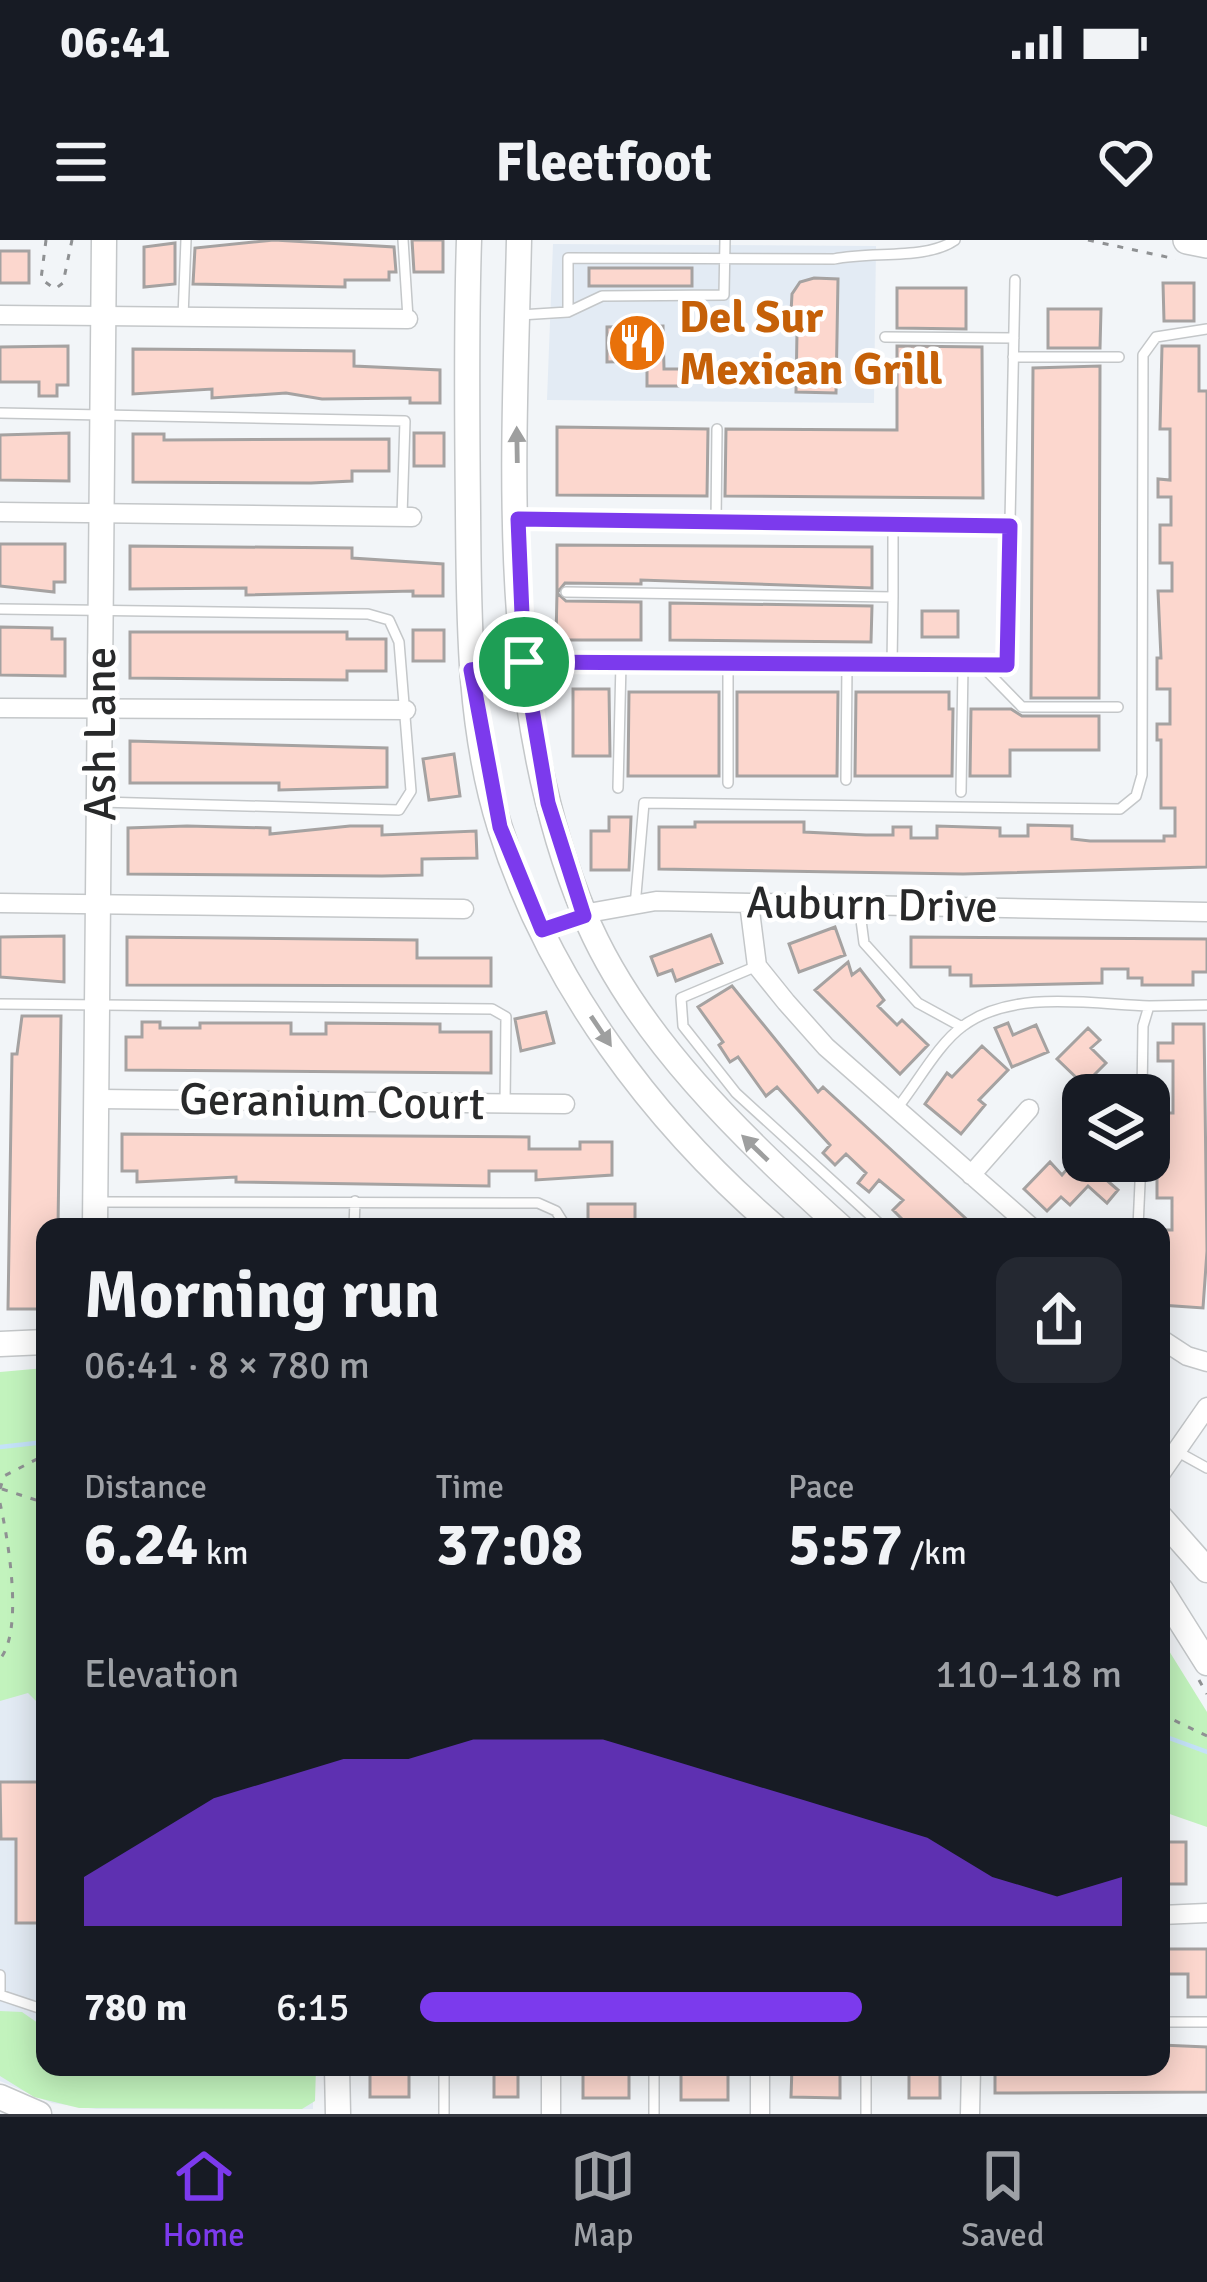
<!DOCTYPE html>
<meta charset="utf-8">
<style>
:root{--surface:#171b24;--page:#242831;--text:#f1f3f6;--muted:#9ea1a6;--line:#363941;--accent:#7c3aed}
body{margin:0;font-family:Signika,sans-serif;background:var(--page);color:var(--text);height:100vh;display:flex;flex-direction:column;font-size:45px;white-space:nowrap}
*{box-sizing:border-box;margin:0}
p{font-size:39px;color:var(--muted)}
.icon{flex:none;width:66px;height:66px;fill:none;stroke:currentColor;stroke-width:2;stroke-linecap:round;stroke-linejoin:round}
.map{position:relative;flex:1;overflow:hidden}
.side{position:absolute;left:36px;top:978px;width:1134px;height:858px;display:flex;flex-direction:column;background:var(--surface);border-radius:24px;box-shadow:0 6px 30px #0003}
.side>*{flex:none}
.tools{position:absolute;left:1062px;top:834px;display:grid;gap:24px}
.tools a{display:grid;place-items:center;width:108px;height:108px;border-radius:24px;background:var(--surface);box-shadow:0 6px 30px #0003;font-size:60px}
.pin{position:absolute;display:grid;place-items:center;width:102px;height:102px;color:#fff;margin:-51px;border:6px solid #fff;border-radius:50%;box-shadow:0 3px 12px #0007}
.round{display:grid;place-items:center;flex:none;width:126px;height:126px;border-radius:24px;background:var(--page)}
.overview{display:flex;align-items:center;justify-content:space-between;height:204px;padding:0 48px}
h1{font-size:66px;font-weight:800;line-height:90px}
.stats{display:grid;grid-template-columns:repeat(3,1fr);gap:18px;height:204px;padding:12px 48px}
.stats div{display:grid;align-content:center}
.stats b{font-size:60px;font-weight:800}
.stats small{font-size:33px;font-weight:400}
.stats p{font-size:33px}
.chart{height:336px;padding:24px 48px}
.chart p{display:flex;justify-content:space-between}
.chart svg{width:100%;height:216px;margin-top:12px;fill:var(--accent);opacity:.7}
ul{padding:0 48px;list-style:none;font-size:39px}
li{display:grid;grid-template-columns:192px 144px 1fr;align-items:center;height:90px}
li i{height:30px;border-radius:15px;background:var(--accent)}
.status{display:flex;justify-content:space-between;align-items:center;height:84px;padding:0 60px;background:var(--surface);direction:ltr}
.status svg{height:33px;fill:currentColor}
header{display:flex;justify-content:space-between;align-items:center;height:156px;padding:0 48px;background:var(--surface);font-size:54px;font-weight:800}
.dock{display:flex;justify-content:space-around;align-items:center;height:168px;border-top:3px solid var(--line);background:var(--surface);font-size:33px;color:var(--muted)}
.dock a{display:grid;justify-items:center;gap:6px}
.dock .current{color:var(--accent)}
.map>svg:first-child{display:block}
.built{fill:#e3ebf4}
.green{fill:#c2f3bd}
.lines{fill:none;stroke-linecap:round;stroke-linejoin:round}
.stream{stroke:#c4e2f8;stroke-width:4.5}
.building{fill:#fcd7ce;stroke:#a5a2a1;stroke-width:3}
.lane-casing{stroke:#c4c7c9;stroke-width:12}
.street-casing{stroke:#c4c7c9;stroke-width:21}
.secondary-casing{stroke:#c4c7c9;stroke-width:27}
.primary-casing{stroke:#c4c7c9;stroke-width:30}
.path{stroke:#8f9193;stroke-width:3;stroke-dasharray:6 9;stroke-linecap:butt}
.lane{stroke:#fff;stroke-width:9}
.street{stroke:#fff;stroke-width:18}
.secondary{stroke:#fff;stroke-width:24}
.primary{stroke:#fff;stroke-width:27}
.oneway{fill:#9e9f9f}
.route-casing{stroke:#fff;stroke-width:24}
.route{stroke:#7c3aed;stroke-width:15}
.labels{text-anchor:middle;dominant-baseline:central;stroke-width:9;stroke-linejoin:round;paint-order:stroke}
.food-label{font-size:45px;font-weight:bold;fill:#c56008;stroke:#fff;text-anchor:start}
.street-label{font-size:45px;fill:#28292a;stroke:#fff}
</style>
<div class="status"><b>06:41</b><svg viewBox="0 0 49 12"><path d="M0 12V9h3v3zM5 12V6h3v6zM10 12V3h3v9zM15 12V0h3v12zM26 1h20v11H26zM47 4h2v5h-2z"/></svg></div>
<header><svg class="icon" aria-label="menu" viewBox="0 0 24 24"><path d="M4 6h16M4 12h16M4 18h16"/></svg>Fleetfoot<svg class="icon" aria-label="heart" viewBox="0 0 24 24"><path d="M12 20l-8-8c-3-5 5-10 8-4 3-6 11-1 8 4z"/></svg></header>
<div class="map">
<svg width="1207" height="1874" viewBox="0 0 1207 1874">
<rect width="100%" height="100%" fill="#f2f5f8"/>
<!-- built -->
<path class="built" d="M553,4L876,6L874,163L547,160Z
M29,1417L45,1418V1827H313V1869H96L52,1863L0,1841V1446Z"/>
<!-- green -->
<path class="green" d="M45,1128V1470L28,1453L0,1461V1132Z
M1161,1398L1207,1472V1587L1161,1571Z
M0,1771L22,1772L45,1788V1827H316L315,1861L302,1869L79,1868L34,1857L0,1836Z"/>
<g class="lines">
<!-- stream -->
<path class="stream" d="M0,1207L45,1202
M1161,1495L1207,1512"/>
</g>
<!-- building -->
<path class="building" d="M274,0L394,7L396,32H389V40H345V47L193,44L195,8Z
M412,0H443V32H414Z
M175,3V44L144,47V7Z
M0,11H29V43H0Z
M589,28H692V46H589Z
M814,38L838,39L836,153L796,152L797,92L790,91L792,54L800,42Z
M1163,43H1194V81H1164Z
M897,48H966V89L897,88Z
M1048,69H1101L1100,108H1048Z
M663,86L664,129H684V146H647V121L607,122V87Z
M68,106V145H57V156H39V142H0V107Z
M897,106L982,107L983,258L725,256L726,189L897,190Z
M1162,106H1199V151H1207V627L963,634L659,629V587H695V582H804V592L866,595H893V587H911V598H937V586L1000,588V596H1028V585L1072,586V599L1090,601H1164V596H1175V568H1161V500H1157V484H1170V449H1157V418H1161L1158,351H1172V323H1160V285H1171V257H1158V239L1170,240V189H1160Z
M133,109L354,111V126L440,130V163H410V158L322,159L286,153L212,158V149L133,154Z
M1100,126L1099,458H1031L1033,128Z
M557,187L708,189L707,256L557,255Z
M69,193V241L0,240V195Z
M414,193H444V226H414Z
M133,194H164V200L389,199V231H352V241L311,243L133,242Z
M0,304H65V342H54V352L0,346Z
M557,305L872,307V348L641,340V344L565,343L557,353Z
M130,306L352,308V318L443,324V356H413V351L246,355V348L130,349Z
M557,353L566,361L641,362V400H556Z
M670,363L872,366L871,402L670,400Z
M922,371H958V397H922Z
M0,387L52,388V399H65V436L0,435Z
M413,390H444V421H413Z
M130,392H347V399H386V431H347V440L130,438Z
M573,449H609L610,516H573Z
M629,452H719V536H628Z
M737,452H838L837,536H737Z
M856,452H949V469H953L952,536H855Z
M971,469H1011L1022,476H1099V510H1010V536H970Z
M130,501L387,508V547L279,550V543H130Z
M454,514L460,556L429,560L423,519Z
M609,577H631L629,630H591V591H609Z
M187,586L270,588V594L350,586H382V595L476,591L477,618L422,619V635L382,636L128,634V588Z
M835,687L845,715L799,732L789,704Z
M711,695L722,723L676,741L672,730L658,735L651,717Z
M64,696V742L0,737V697Z
M127,697L417,700V718H491V746L127,745Z
M911,697L1207,699V732H1193V745H1142V738H1128V729H1102V743L971,746V735H950V727H911Z
M848,722L852,735L860,729L884,760L878,766L897,785L902,780L928,805L900,834L815,750Z
M732,746L818,852L823,847L975,987H910L893,970L903,960L879,940L869,952L858,943L866,933L846,914L835,925L823,913L830,905L777,847L766,856L738,817L730,822L719,805L723,802L698,767Z
M546,772L554,803L521,811L515,779Z
M22,776H61L58,987H45V1069H8L12,814H17Z
M142,782H160V788H200V783H291V794H326V783L440,784V792H491V833L126,830V797H142Z
M1008,783L1013,795L1036,785L1048,812L1012,827L995,788Z
M1173,784H1204L1207,1011L1203,1068L1161,1065V990H1172V958H1157V873H1173V821H1158V803H1173Z
M1088,788L1100,800L1091,808L1106,823L1084,845L1057,819Z
M982,806L1008,830L979,860L985,865L961,894L925,864L947,833L952,837Z
M122,894L529,897V909H580V902H612V935L536,940V931H489V946L236,942V937L137,942V931H122Z
M1074,921H1117L1103,937L1118,950L1107,963L1088,946L1070,965L1061,957L1047,971L1024,949L1050,922L1062,935Z
M588,964H635V987H588Z
M0,1542H45V1683H16V1599H1Z
M1164,1602H1186V1644H1161Z
M1161,1709H1207V1757H1188V1734H1161Z
M1161,1805L1207,1807V1852L995,1853V1827H1161Z
M370,1827H409V1857H370Z
M494,1827H518V1857H494Z
M583,1827H629V1858H583Z
M681,1827H728V1860H681Z
M792,1827H840V1858L791,1857Z
M909,1827H940V1858H909Z"/>
<g class="lines">
<!-- lane casing -->
<g class="lane-casing">
<path id="lane" d="M403,0L408,78
M568,72V18L834,19C872,11 927,20 955,0
M520,75L568,72L602,56L724,55L725,0
M183,77L186,0
M885,97L1014,98
M1013,117H1119
M0,173L405,181L402,276
M518,279L1010,286
M716,282L717,189
M566,352L893,357L892,424
M893,357V284
M0,369L368,374L389,380L399,402L411,551L399,570L100,562
M981,425L1022,467H1118
M474,429L524,422L1007,425L1015,40
M846,540L847,424
M728,543V424
M618,548L621,423
M961,552L963,425
M859,665L864,703L918,763L962,787
M635,666L644,563L1120,569L1136,556L1142,535L1143,115L1156,97L1207,89
M757,726L681,758L683,786L736,853L883,987
M0,764L492,769L506,777L505,863
M1142,855L1143,786L1149,766L1207,765
M898,867C918,842 938,804 963,786C1013,749 1091,764 1149,766
M96,962L538,963L556,971L566,987
M354,987L355,961
M1138,987L1141,921
M1178,1212L1207,1228
M0,1735V1755
M0,1755L45,1770
M1161,1782H1207
M444,1874V1827
M654,1874V1827
M866,1874V1827"/>
</g>
<!-- street casing -->
<g class="street-casing">
<path id="street" d="M0,75L408,79
M0,272L412,277
M0,468L406,470
M0,663L464,669
M749,663L757,726L786,762L826,807L1031,987
M542,690L594,672L656,661L1207,672
M99,859L565,864
M971,935L1029,869
M1161,1099L1187,1116L1207,1122
M1161,1233L1207,1167
M1161,1675L1207,1673
M551,1874V1827
M760,1874V1827
M970,1874L971,1827"/>
</g>
<!-- secondary casing -->
<g class="secondary-casing">
<path id="secondary" d="M469,0C466,91 467,182 468,272C469,378 468,486 500,588C549,743 652,881 775,987
M519,0C514,222 497,463 584,673C634,795 745,900 841,987
M95,987L104,0
M0,1104L45,1102
M1161,1278L1207,1330
M1161,1350L1207,1423
M337,1827L338,1874
M0,1857L39,1874"/>
</g>
<!-- primary casing -->
<g class="primary-casing">
<path id="primary" d="M1187,0L1207,4"/>
</g>
<!-- path -->
<path class="path" d="M46,0L41,39L55,49L63,43L72,0
M1088,0L1176,19
M0,1249L4,1236L45,1215
M2,1249L45,1263
M0,1263C8,1299 24,1390 0,1419
M1199,1440L1207,1454
M1161,1474L1207,1496"/>
<!-- lane -->
<use href="#lane" class="lane"/>
<!-- street -->
<use href="#street" class="street"/>
<!-- secondary -->
<use href="#secondary" class="secondary"/>
<!-- primary -->
<use href="#primary" class="primary"/>
</g>
<!-- one-way arrows -->
<defs><path id="oneway-solid" d="M-6-.8H1V-3.2L6.5 0L1 3.2V.8H-6Z" transform="scale(3)"/></defs>
<g class="oneway">
<use href="#oneway-solid" transform="translate(517 205) rotate(-91)"/>
<use href="#oneway-solid" transform="translate(601 791) rotate(56)"/>
<use href="#oneway-solid" transform="translate(755 908) rotate(-136)"/>
</g>
<g class="lines">
<!-- route casing -->
<g class="route-casing">
<path id="route" d="M524,422L548,563L584,676L542,690L500,587L471,430L524,422L1007,425L1010,286L518,279L524,422"/>
</g>
<!-- route -->
<use href="#route" class="route"/>
</g>
<!-- icons -->
<defs>
<g id="restaurant-disc" transform="scale(3)"><circle r="9.5" fill="#e8710a" stroke="#fff"/><path d="M-5-6h1v4h1v-4h1v4h1v-4h1v5L-1.5 .5V6h-2V.5L-5-1ZM5-6V6H3V1.5H1.5Q1.5-4 5-6Z" fill="#fff"/></g>
</defs>
<g fill-rule="evenodd">
<use href="#restaurant-disc" x="637" y="103"/>
</g>
<g class="labels">
<!-- food labels -->
<g class="food-label">
<text x="679" y="77">Del Sur<tspan x="679" dy="52">Mexican Grill</tspan></text>
</g>
<!-- street labels -->
<g class="street-label">
<text transform="translate(100 494) rotate(-90)">Ash Lane</text>
<text transform="translate(872 665) rotate(1)">Auburn Drive</text>
<text transform="translate(332 862) rotate(1)">Geranium Court</text>
</g>
</g>
</svg>
<div class="tools">
<a><svg class="icon" aria-label="layers" viewBox="0 0 24 24"><path d="M12 4l9 5-9 5-9-5zM3 14l9 5 9-5"/></svg></a>
</div>
<div class="pin" style="left:524px;top:422px;background:#1e9e55"><svg class="icon" aria-label="arrive" viewBox="0 0 24 24"><path d="M6 21V4h12l-3 4 3 4H6"/></svg></div>
<section class="side">
<div class="overview"><div><h1>Morning run</h1><p>06:41 · 8 × 780 m</p></div><a class="round"><svg class="icon" aria-label="share" viewBox="0 0 24 24"><path d="M12 15V3M7 8l5-5 5 5M5 13v7h14v-7"/></svg></a></div>
<div class="stats">
<div><p>Distance</p><b>6.24<small> km</small></b></div>
<div><p>Time</p><b>37:08</b></div>
<div><p>Pace</p><b>5:57<small> /km</small></b></div>
</div>
<div class="chart"><p><span>Elevation</span>110–118 m</p>
<svg viewBox="0 0 160 44" preserveAspectRatio="none"><path d="M0 44V34L10 26L20 18L30 14L40 10L50 10L60 6L70 6L80 6L90 10L100 14L110 18L120 22L130 26L140 34L150 38L160 34V44z"/></svg>
</div>
<ul>
<li><b>780 m</b>6:15<i style="width:63%"></i></li>
</ul>
</section>
</div>
<nav class="dock">
<a class="current"><svg class="icon" aria-label="home" viewBox="0 0 24 24"><path d="M3 11l9-7 9 7M6 9v11h12V9"/></svg>Home</a>
<a><svg class="icon" aria-label="map" viewBox="0 0 24 24"><path d="M3 6l6-2 6 2 6-2v14l-6 2-6-2-6 2zM9 4v14M15 6v14"/></svg>Map</a>
<a><svg class="icon" aria-label="saved" viewBox="0 0 24 24"><path d="M7 4h10v16l-5-4-5 4z"/></svg>Saved</a>
</nav>
